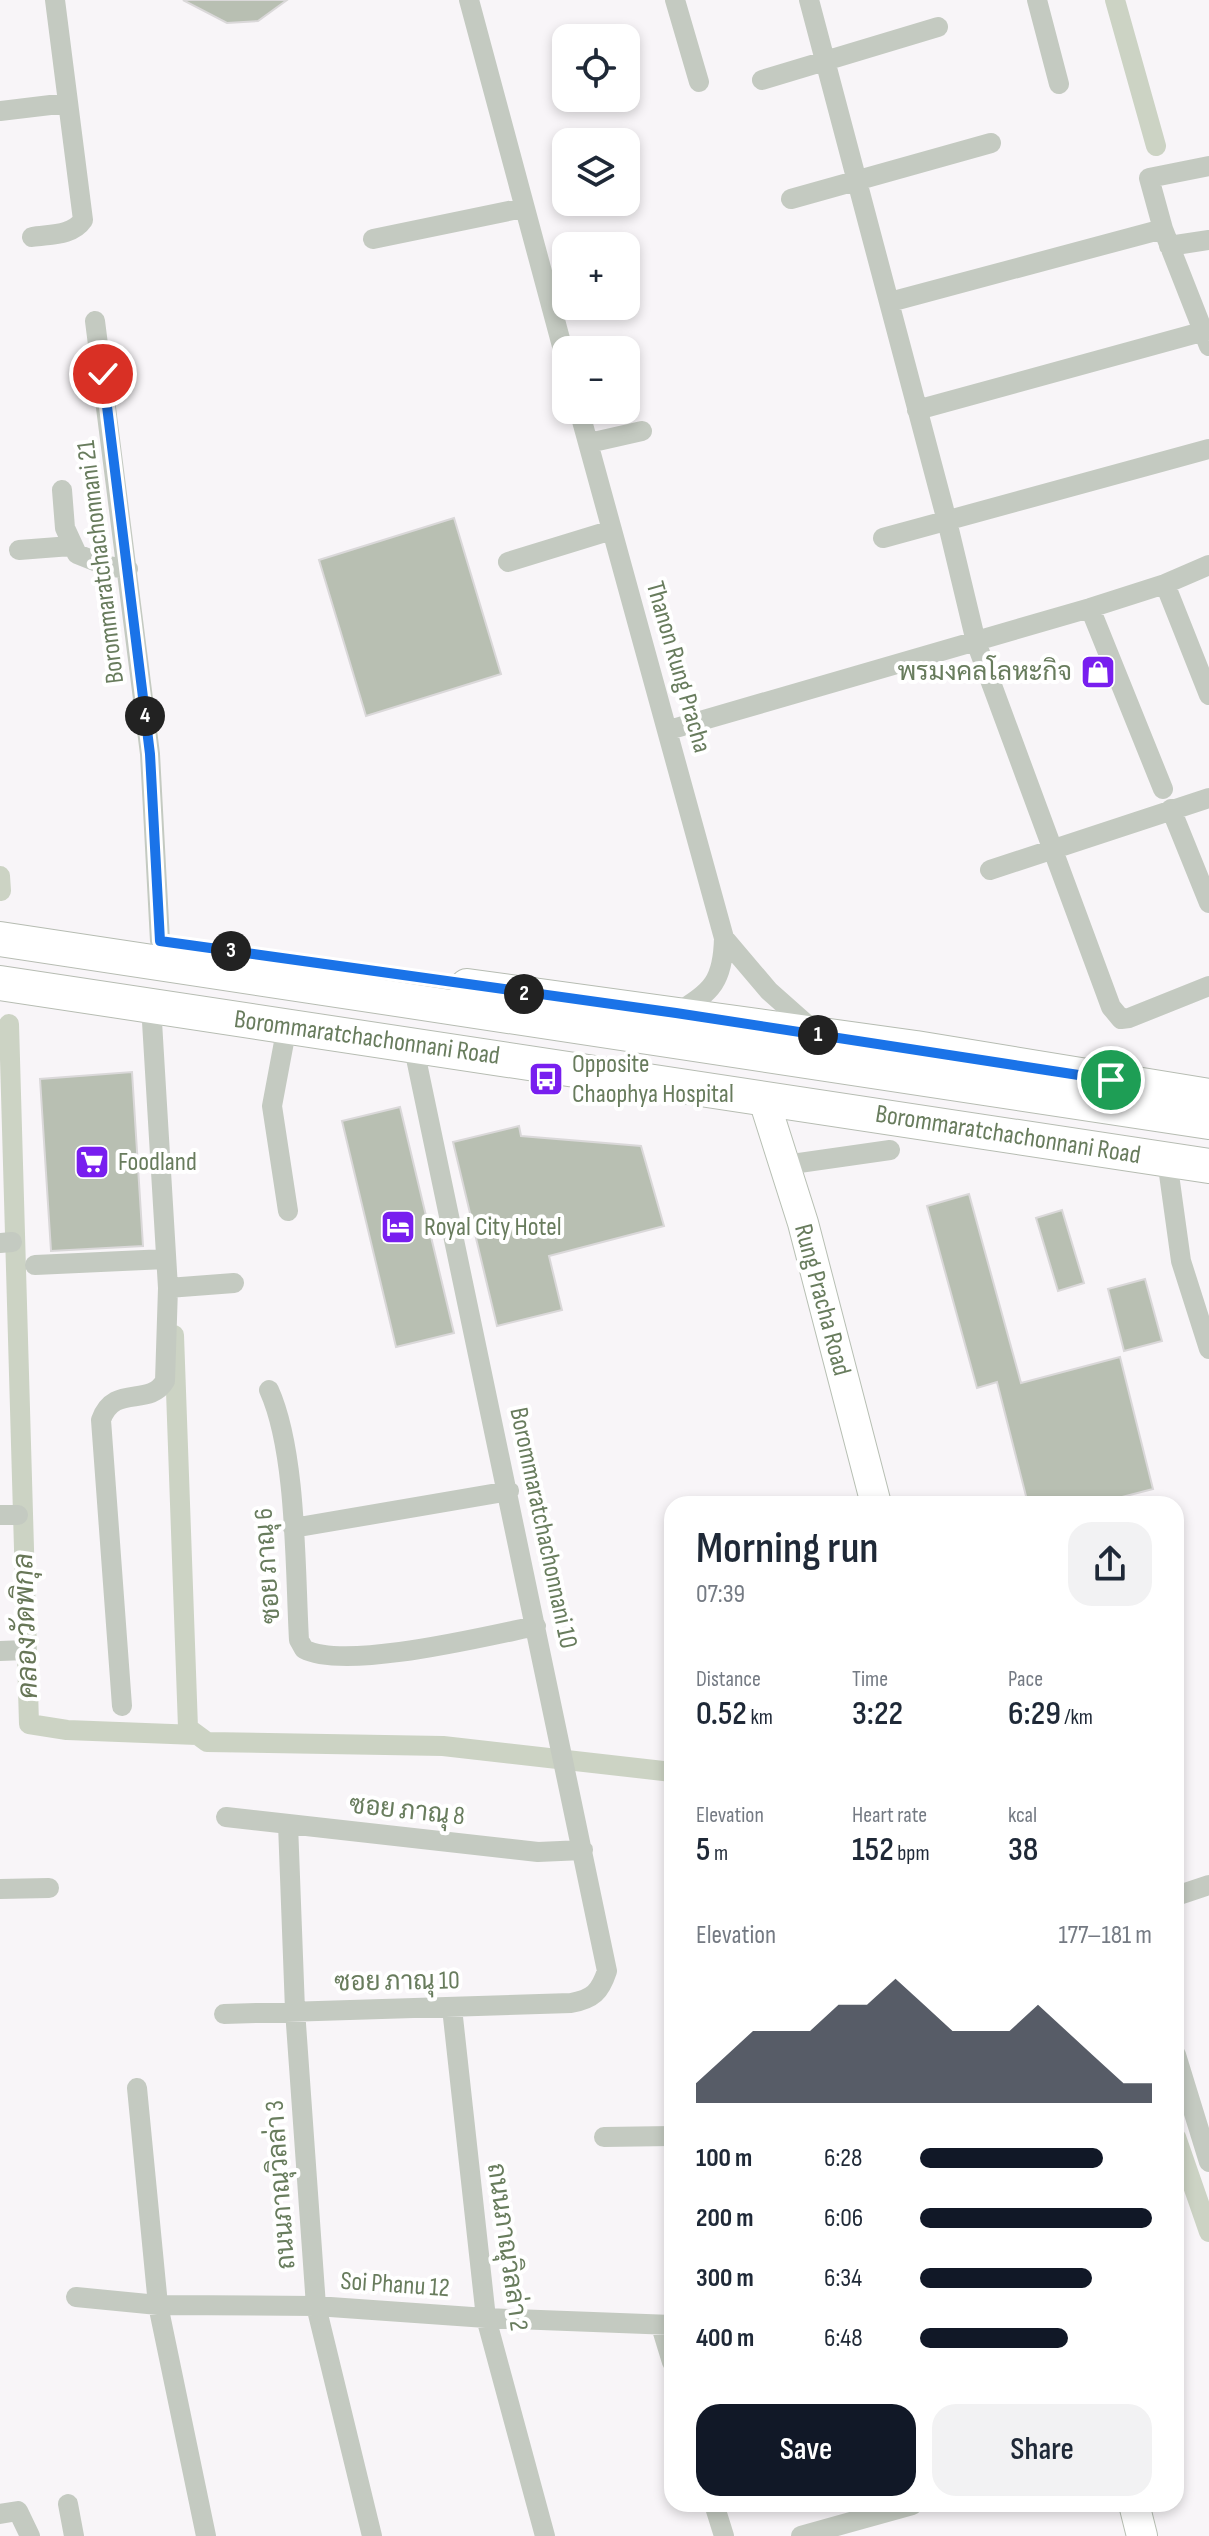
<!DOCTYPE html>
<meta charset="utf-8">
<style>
:root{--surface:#fff;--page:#f2f2f3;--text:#1f2937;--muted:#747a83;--accent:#111827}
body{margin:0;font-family:"Sofia Sans Condensed",Sarabun,sans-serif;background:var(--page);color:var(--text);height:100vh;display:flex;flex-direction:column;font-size:30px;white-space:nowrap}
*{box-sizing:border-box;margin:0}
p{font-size:26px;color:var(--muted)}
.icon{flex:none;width:44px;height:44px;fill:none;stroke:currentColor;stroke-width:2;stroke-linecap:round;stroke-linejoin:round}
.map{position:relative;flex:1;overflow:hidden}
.drawer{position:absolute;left:664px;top:1496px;width:520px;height:1016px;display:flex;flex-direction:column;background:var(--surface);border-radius:24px;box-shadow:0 4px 12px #0003}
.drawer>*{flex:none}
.buttons{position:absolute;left:552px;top:24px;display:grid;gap:16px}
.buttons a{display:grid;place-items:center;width:88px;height:88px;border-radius:16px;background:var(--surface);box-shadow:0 4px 12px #0003;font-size:40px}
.pin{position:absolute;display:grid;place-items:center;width:68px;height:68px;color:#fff;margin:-34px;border:4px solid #fff;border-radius:50%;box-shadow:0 2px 8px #0007}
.km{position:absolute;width:40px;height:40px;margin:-20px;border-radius:50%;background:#222;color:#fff;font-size:22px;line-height:40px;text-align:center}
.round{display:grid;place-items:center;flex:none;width:84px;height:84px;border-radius:24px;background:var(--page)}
.summary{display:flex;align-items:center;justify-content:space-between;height:136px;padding:0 32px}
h1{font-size:44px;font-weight:600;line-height:60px}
.figures{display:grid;grid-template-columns:repeat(3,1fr);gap:12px;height:136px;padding:8px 32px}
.figures div{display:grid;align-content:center}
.figures b{font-size:34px;font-weight:600}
.figures small{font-size:22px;font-weight:400}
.figures p{font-size:22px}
.chart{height:224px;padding:16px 32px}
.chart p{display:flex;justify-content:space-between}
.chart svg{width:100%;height:144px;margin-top:8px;fill:var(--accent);opacity:.7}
.action{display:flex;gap:16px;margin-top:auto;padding:16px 32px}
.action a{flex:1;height:92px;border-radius:24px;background:var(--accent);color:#fff;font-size:32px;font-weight:600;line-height:92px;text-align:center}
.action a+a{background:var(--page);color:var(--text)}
ul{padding:0 32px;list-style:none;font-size:26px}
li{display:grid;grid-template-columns:128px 96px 1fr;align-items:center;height:60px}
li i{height:20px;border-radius:10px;background:var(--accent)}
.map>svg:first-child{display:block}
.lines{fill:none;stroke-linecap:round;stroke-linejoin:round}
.canal{stroke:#ccd3c4;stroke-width:20}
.building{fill:#b8bfb2;stroke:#dad8d9;stroke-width:2}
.secondary-casing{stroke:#b7bfb3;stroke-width:32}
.primary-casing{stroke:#b6bcb2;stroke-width:36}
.street{stroke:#c4cac1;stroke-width:20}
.secondary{stroke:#fff;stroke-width:30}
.primary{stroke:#fff;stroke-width:34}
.route-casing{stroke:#fff;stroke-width:16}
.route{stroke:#1a73e8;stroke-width:10}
.labels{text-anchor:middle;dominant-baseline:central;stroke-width:8;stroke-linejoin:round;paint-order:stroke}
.street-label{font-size:26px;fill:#687c5d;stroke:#fff}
.poi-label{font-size:26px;fill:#687c5d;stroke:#fff;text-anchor:start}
.water-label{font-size:28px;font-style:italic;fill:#677657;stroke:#fff}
</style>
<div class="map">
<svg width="1209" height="2536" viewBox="0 0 1209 2536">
<rect width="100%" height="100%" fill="#f8f5f8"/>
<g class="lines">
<!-- canal -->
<path class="canal" d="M1115,0L1156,146
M0,876L1,891
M9,1024L29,1724L67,1730L197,1735
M174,1335L188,1728L207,1742L443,1746L672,1772
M1176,2137L1209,2232"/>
</g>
<!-- building -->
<path class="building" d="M183,0H287L258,21L227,23Z
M454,518L501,674L366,716L319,560Z
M132,1072L143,1246L51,1251L40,1079Z
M400,1107L454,1333L396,1347L342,1121Z
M519,1126L521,1136L641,1146L664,1226L549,1256L562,1310L497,1326L453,1142Z
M969,1194L1021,1383L1120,1357L1153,1489L1095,1504H1028L997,1382L977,1388L927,1206Z
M1062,1210L1084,1283L1058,1291L1036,1218Z
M1145,1279L1162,1341L1124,1351L1108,1289Z"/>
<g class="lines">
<!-- secondary casing -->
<g class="secondary-casing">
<path id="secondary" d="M763,1097L803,1223L876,1504
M1134,2504L1142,2536"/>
</g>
<!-- primary casing -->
<g class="primary-casing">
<path id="primary" d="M0,939L1209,1122
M0,983L1209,1166
M467,986L916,1048L1209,1096"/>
</g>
<!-- street -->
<path class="street" d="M469,0L566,361
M675,0L699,82
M809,0L947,521L976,642L1111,1007L1121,1019L1129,1018L1209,986
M1037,0L1059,84
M762,80L938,27
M0,111L67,103
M1209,166L1149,178L1163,229L1209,346
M791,199L991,143
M32,237C50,234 72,236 83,220L55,0
M373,239L523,208
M1169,246L1209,240
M890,302L1163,229
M95,321L150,754L160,941
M579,410L724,938C723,980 713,992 676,1013
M917,410L1209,330
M589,443L642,431
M62,490L65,528L77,554L107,566L128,569
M883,538L1209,449
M19,550L71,546
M508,562L612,530
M1165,584L1209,695
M1090,608L1163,789
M669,730L1090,608L1165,584L1209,565
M1171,809L1209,903
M990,870L1209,798
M724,938L769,991L813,1030
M287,1026L272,1106L288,1211
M1167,1160L1181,1261L1209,1349
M785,1165L890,1150
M0,1243L12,1242
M35,1265L166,1259
M168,1288L234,1283
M269,1390C297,1452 295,1570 299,1640L304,1649C345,1671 487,1636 536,1626
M0,1515H18
M293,1528L509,1491
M0,1651L26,1650
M122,1706L101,1420C114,1383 149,1408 165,1381L168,1288L151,1005
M226,1817L538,1852L583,1850
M288,1824L295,2010L316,2306L372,2536
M0,1889L49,1888
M1176,1896L1209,1885
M452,2008L486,2318L545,2536
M224,2014L571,2003C593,1999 600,1992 607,1971L413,1044
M1176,2055L1209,2162
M137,2088L158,2305L206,2536
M604,2137L672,2136
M76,2297L158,2305L316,2306L486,2318L672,2325
M661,2326L672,2362
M68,2504L74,2536
M714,2504L724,2536
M0,2514L18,2511L30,2536
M801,2536L912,2505"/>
<!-- secondary -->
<use href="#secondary" class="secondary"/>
<!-- primary -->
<use href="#primary" class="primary"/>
</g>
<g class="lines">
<!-- route casing -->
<g class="route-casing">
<path id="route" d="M103,374L150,754L160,941L676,1013L1111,1080"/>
</g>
<!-- route -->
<use href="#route" class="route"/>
</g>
<!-- icons -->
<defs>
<g id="shop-square" transform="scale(1.8)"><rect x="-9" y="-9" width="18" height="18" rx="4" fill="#781eef" stroke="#fff"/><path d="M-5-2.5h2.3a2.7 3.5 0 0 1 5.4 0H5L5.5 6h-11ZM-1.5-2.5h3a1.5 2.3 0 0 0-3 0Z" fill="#fff"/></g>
<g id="bus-square" transform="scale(1.8)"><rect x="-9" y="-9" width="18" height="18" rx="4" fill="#781eef" stroke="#fff"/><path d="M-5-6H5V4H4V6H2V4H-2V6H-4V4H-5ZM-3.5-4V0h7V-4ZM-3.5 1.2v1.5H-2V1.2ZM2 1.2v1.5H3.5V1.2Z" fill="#fff"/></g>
<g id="supermarket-square" transform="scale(1.8)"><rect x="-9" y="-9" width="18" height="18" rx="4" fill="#781eef" stroke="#fff"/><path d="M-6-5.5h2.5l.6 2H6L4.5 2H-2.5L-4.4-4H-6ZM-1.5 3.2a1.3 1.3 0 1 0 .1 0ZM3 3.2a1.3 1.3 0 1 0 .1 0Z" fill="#fff"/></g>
<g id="hotel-square" transform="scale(1.8)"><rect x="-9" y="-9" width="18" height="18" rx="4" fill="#781eef" stroke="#fff"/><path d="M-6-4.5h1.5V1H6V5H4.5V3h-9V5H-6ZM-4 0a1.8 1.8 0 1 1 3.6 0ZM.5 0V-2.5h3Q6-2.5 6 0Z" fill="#fff"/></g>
</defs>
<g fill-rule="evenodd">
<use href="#shop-square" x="1098" y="672"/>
<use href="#bus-square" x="546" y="1079"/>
<use href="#supermarket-square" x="92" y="1162"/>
<use href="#hotel-square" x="398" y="1227"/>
</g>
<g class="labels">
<!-- street labels -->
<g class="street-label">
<text transform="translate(101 562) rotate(-97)">Borommaratchachonnani 21</text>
<text transform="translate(678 667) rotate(74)">Thanon Rung Pracha</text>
<text transform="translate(367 1038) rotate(8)">Borommaratchachonnani Road</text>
<text transform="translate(1008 1135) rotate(9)">Borommaratchachonnani Road</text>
<text transform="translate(822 1300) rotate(75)">Rung Pracha Road</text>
<text transform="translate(543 1528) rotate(78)">Borommaratchachonnani 10</text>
<text transform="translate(268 1566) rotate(-94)">ซอย ภาณุ 6</text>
<text transform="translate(407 1811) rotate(6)">ซอย ภาณุ 8</text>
<text transform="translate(397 1982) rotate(-1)">ซอย ภาณุ 10</text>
<text transform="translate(281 2185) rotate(-94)">ถนนภาณุวิลล่า 3</text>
<text transform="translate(507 2247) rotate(82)">ถนนภาณุวิลล่า 2</text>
<text transform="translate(395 2285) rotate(4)">Soi Phanu 12</text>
</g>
<!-- poi labels -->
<g class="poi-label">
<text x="1072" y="672" text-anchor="end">พรมงคลโลหะกิจ</text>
<text x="572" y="1064">Opposite<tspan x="572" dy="30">Chaophya Hospital</tspan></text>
<text x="118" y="1162">Foodland</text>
<text x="424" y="1227">Royal City Hotel</text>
</g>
<!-- water labels -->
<g class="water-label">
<text transform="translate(26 1626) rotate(-92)">คลองวัดพิกุล</text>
</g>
</g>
</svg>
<div class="buttons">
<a><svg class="icon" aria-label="locate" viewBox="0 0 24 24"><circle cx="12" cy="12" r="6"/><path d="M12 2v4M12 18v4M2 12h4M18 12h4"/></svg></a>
<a><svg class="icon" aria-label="layers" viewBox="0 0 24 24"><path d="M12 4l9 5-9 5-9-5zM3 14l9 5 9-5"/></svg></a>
<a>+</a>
<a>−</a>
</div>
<div class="pin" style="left:1111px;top:1080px;background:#1e9e55"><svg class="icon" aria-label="arrive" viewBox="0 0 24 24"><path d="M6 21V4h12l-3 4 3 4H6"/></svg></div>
<div class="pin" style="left:103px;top:374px;background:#d93025"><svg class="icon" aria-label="check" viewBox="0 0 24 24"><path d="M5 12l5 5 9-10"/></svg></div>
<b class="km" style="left:818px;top:1035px">1</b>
<b class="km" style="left:524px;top:994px">2</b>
<b class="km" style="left:231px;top:951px">3</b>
<b class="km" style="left:145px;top:716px">4</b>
<section class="drawer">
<div class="summary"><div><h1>Morning run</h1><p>07:39</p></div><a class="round"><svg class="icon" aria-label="share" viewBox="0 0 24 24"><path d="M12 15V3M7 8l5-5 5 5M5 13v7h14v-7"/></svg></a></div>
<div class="figures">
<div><p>Distance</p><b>0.52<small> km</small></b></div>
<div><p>Time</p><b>3:22</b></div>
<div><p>Pace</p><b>6:29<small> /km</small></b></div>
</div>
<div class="figures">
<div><p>Elevation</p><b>5<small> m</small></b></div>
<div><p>Heart rate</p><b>152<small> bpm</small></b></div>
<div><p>kcal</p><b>38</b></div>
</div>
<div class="chart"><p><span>Elevation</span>177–181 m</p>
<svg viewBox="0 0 160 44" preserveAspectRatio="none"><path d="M0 44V38L10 30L20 22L30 22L40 22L50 14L60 14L70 6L80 14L90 22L100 22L110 22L120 14L130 22L140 30L150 38L160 38V44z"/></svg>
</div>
<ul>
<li><b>100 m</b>6:28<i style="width:79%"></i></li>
<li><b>200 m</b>6:06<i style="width:100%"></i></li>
<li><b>300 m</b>6:34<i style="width:74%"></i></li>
<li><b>400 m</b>6:48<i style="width:64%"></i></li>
</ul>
<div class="action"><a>Save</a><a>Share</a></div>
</section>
</div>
